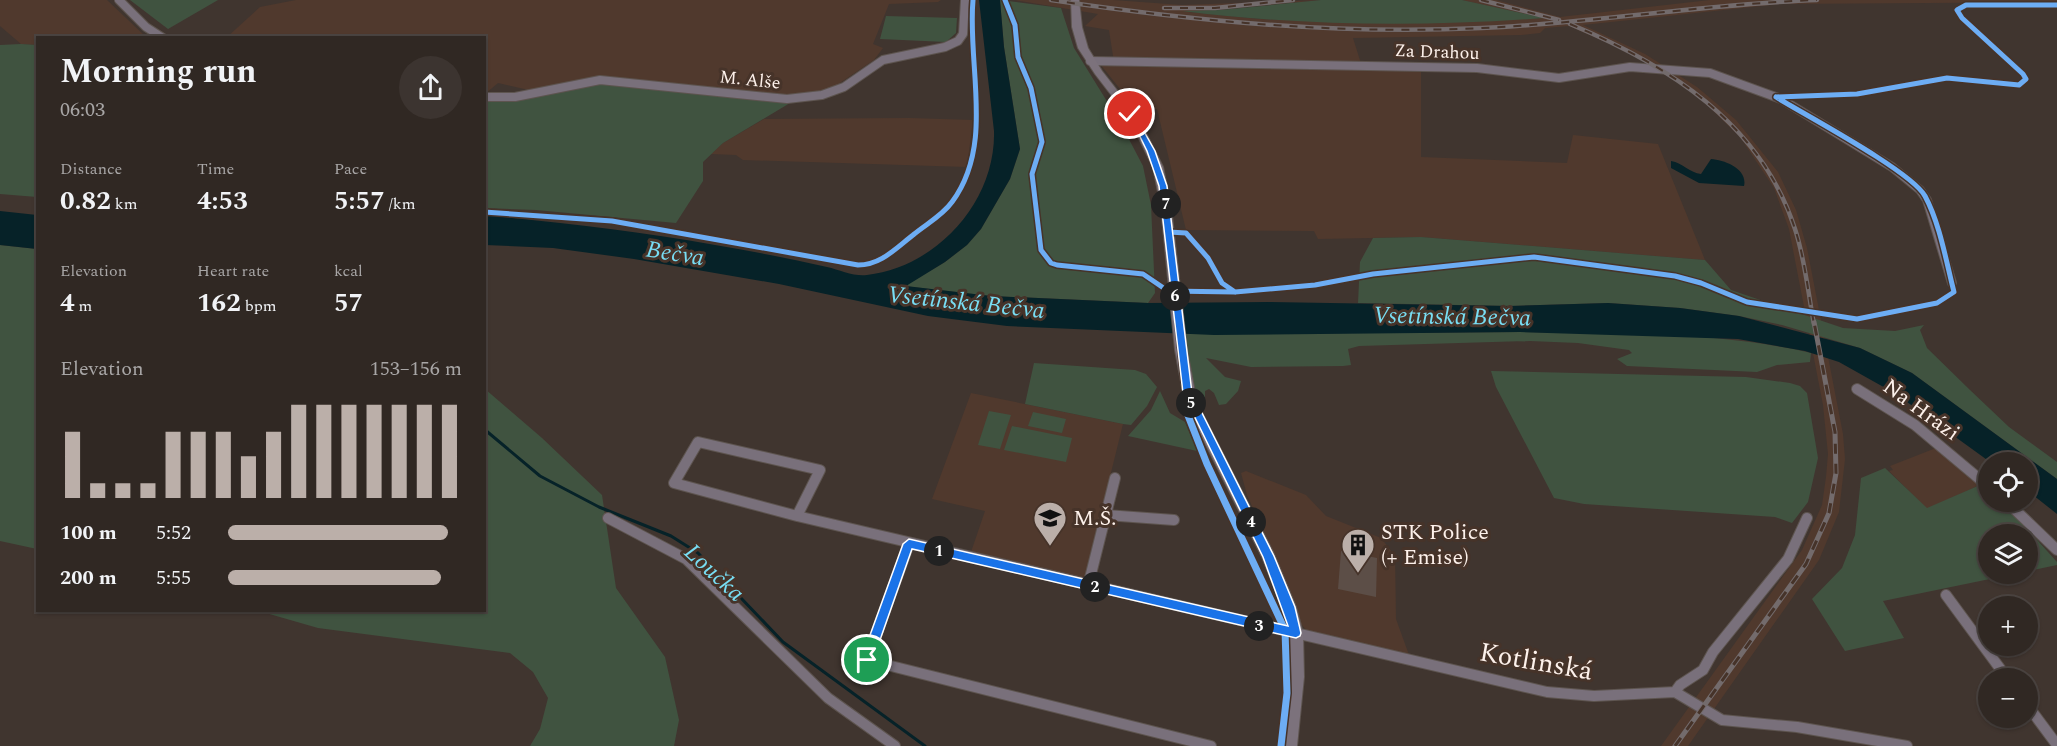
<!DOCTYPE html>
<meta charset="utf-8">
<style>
:root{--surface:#302823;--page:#3c3430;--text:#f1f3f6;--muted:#a8a6a6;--line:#4b4441;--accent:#bbafa9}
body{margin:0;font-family:Spectral,serif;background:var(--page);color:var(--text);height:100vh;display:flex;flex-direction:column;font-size:22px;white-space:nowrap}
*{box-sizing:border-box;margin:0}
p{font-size:20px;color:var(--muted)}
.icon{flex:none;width:33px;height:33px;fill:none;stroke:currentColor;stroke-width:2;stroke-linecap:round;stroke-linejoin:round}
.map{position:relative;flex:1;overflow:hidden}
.panel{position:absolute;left:36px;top:36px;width:450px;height:576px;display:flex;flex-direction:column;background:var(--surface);border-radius:0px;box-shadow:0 2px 4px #0004,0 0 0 2px var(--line)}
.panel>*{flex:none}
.tools{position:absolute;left:1978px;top:452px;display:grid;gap:12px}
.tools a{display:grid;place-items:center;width:60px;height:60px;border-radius:50%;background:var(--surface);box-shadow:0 2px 4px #0004,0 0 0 2px var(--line);font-size:30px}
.pin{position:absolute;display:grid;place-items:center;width:51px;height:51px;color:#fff;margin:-26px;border:3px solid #fff;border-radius:50%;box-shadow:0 2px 6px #0007}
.km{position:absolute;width:30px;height:30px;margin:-15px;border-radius:50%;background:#222;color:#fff;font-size:16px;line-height:30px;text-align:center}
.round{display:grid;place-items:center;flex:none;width:63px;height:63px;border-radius:32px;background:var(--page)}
.summary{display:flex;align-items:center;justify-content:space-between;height:102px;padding:0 24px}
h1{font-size:33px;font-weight:700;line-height:45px}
.figures{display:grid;grid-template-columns:repeat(3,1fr);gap:9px;height:102px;padding:6px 24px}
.figures div{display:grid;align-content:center}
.figures b{font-size:26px;font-weight:700}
.figures small{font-size:16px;font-weight:400}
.figures p{font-size:16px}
.chart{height:168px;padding:12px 24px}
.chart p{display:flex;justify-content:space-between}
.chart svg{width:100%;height:108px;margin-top:6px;stroke:var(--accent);stroke-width:6}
ul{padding:0 24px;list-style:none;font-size:20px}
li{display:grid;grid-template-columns:96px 72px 1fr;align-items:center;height:45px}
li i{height:15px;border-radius:8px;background:var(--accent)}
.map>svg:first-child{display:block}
.built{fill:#50392d}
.green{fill:#405340}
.water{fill:#062228}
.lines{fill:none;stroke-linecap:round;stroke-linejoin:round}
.stream{stroke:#062228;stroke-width:3}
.building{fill:#5c4e47}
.minor-far1-casing{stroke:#5d544f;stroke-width:10}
.minor-casing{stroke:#5d544f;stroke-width:12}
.secondary-casing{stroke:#5d544f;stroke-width:2}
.minor-far1{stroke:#79707b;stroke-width:8}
.minor{stroke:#79707b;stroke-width:10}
.secondary{fill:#7c727c;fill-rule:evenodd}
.rail-far1-casing{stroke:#736b6c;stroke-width:4.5}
.rail-casing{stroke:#736b6c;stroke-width:5}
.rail-far1{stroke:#463329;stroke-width:2;stroke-dasharray:8;stroke-linecap:butt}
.rail{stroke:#463329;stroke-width:3;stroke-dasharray:10;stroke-linecap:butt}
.cycleway-far1-casing{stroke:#463329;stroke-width:8}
.cycleway-casing{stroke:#463329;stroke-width:10}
.cycleway-far1{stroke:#6dadf4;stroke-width:5}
.cycleway{stroke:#6dadf4;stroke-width:7}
.route{fill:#1a73e8;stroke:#fff;stroke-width:1.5}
.labels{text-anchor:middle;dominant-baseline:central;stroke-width:6;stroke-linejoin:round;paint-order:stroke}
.far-street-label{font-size:18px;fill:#fdf1eb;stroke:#463329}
.street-label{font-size:22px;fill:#fdf1eb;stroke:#463329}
.poi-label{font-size:22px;fill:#fdf1eb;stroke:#463329;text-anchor:start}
.water-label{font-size:24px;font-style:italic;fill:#78ddf3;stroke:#463329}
.near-street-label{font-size:27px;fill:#fdf1eb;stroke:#463329}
</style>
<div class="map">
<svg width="2057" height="746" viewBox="0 0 2057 746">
<rect width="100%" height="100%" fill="#40352f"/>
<!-- built -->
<path class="built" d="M0,0H107L146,37L38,38L37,45L21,44L0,26Z
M296,0H941L938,2L889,4L873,44L883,48L874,60L834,87L810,94L785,96L611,77L533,91L498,83L485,94L484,38H226L260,7Z
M1015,0H1113L1182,5L1321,0L1189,12L1260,19L1387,23L1542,18L1462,0H1496L1560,17L1710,0H2057V2L1781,4L1583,25L1645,54L1697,87L1736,120L1778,172L1796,210L1807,248L1843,434L1845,459L1839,512L1819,560L1688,746H1661L1802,550L1822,505L1826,477L1828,454L1823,405L1789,229L1774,188L1740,137L1703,101L1660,70L1621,49L1569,26L1545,28L1540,33L1521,35L1353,38L1363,70L1421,71V157L1567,163L1573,135L1658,144L1705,260L1421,237L1318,239L1314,231L1186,230L1157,109L1137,110L1100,64L1114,62L1109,30L1085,26L1098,14Z
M909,118L973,120L967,167L743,160L736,155L711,154L723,143L764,119Z
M971,393L1123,424L1085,578L971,552L985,511L932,499Z
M1936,448L1980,485L1927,509L1889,471L1893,470L1890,466Z
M1246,471L1306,495L1326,516L1381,538L1395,556L1396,619L1409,655L1308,632L1300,623L1296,604L1247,495L1241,473Z"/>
<!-- green -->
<path class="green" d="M130,0H218L168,29Z
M1000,0L1061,8L1074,48L1121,124L1143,166L1151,205L1155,293L1148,303L991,296L904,286L945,262L967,245L981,229L1010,179L1020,149L1004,47Z
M1321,0H1462L1544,18C1424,27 1302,26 1182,11L1221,10Z
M886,16L957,18L956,33L946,42L880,39Z
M21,44L37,45V197L0,194V45Z
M602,84L790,103L723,143L703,162V181L676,223L536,210L485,208L484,101L516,100Z
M1421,237L1705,260L1731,290L1843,328L1895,331L1924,325L1920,330L1927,348L1970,390L2009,427L2057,462V479L1912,373L1860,348L1782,325L1739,316L1680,308L1608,303L1510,306L1358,303L1360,262L1373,238Z
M0,245L37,249V549L0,541Z
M1520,332C1618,334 1716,331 1811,353L1810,362L1777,365L1757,372L1627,366L1617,359L1632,353L1629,350L1578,343L1530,341L1359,346L1348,349L1351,365L1343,366L1251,367L1206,358L1225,377L1241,381L1238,391L1226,404L1219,405L1214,393L1209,389L1205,391V402L1201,406L1198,405L1193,392L1185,334Z
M1034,363L1135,370L1146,374L1157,387L1147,406L1131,425L1123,424L1025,404Z
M1491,371L1746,377L1790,383L1800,386L1807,393L1818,458L1808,502L1792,523L1775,517L1584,504L1554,498L1496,387Z
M485,389L542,438L602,495L616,588L665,657L679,720L674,746H530L540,729L548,698L533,672L510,653L318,628L259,611L484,610Z
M1160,391L1170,413L1185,422L1197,451L1128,436L1151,410Z
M989,411L1011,415L1000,449L978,445Z
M1033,412L1066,419L1062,433L1028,426Z
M1012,426L1072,438L1066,462L1004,450Z
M1885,468L1927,508L1980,485L1989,492V501H1998L2022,523L2057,562V565L2028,571V534H1989V573H2019L1883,601L1904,638L1845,651L1812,599L1842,568L1855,535L1861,478Z"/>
<!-- water -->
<path class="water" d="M979,0H1000L1004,47L1020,149L1010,179L981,229L967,245L945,262L906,286L991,296L1148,303L1268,302L1510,306L1608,303L1680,308L1739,316L1860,348L1912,373L2057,479V514L2028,491V462H1990L1896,394L1839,362L1805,351L1738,339L1520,332L1214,335L1007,326L928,316L779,284L634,259L553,248L485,245L484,215C562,223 639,231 715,245C753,251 790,259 827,267C840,270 855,277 867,275C937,267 996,201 994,131Z
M1711,159C1725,160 1748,169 1744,186L1699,183L1671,168V161C1683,163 1690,173 1701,174Z
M0,211L37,215V249L0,245Z"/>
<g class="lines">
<!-- stream -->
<path class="stream" d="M484,429L540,476L599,507L671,536L698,553L783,642L925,746"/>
</g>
<!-- building -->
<path class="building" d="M1341,551L1377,558L1376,597L1338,589Z"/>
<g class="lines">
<!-- minor-far1 casing -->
<g class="minor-far1-casing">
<path id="minor-far1" d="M119,0L146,27L163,38
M1090,61L1477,68L1559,78L1630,67L1710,73L1781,99L1892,167L1920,190L1927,200L1952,283
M484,97H515L600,80L787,99L822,95L844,87L883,60L945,47L958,41L963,34L965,0"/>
</g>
<!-- minor casing -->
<g class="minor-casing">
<path id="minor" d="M1857,389L1915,425L1989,487
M698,442L820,470L797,516L674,483Z
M2006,501L2057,550
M1106,515L1174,520
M797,516L1547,692L1594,696L1675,692L1722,720L1797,727L1907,746
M608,518L686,559L828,698L895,746
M909,544L867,660L1211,746
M1088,586L1115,478
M1946,595L2007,678
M1675,692L1680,685L1703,670L1713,652L1788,559L1807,518
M2028,706L2057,745"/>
</g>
<!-- secondary casing -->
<g class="secondary-casing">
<path id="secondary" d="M1071,0H1079L1082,27L1088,48L1102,71L1138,117L1163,167L1171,207L1187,350L1197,403L1273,552L1296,607L1303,633L1304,677L1297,746H1281L1290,677L1289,633L1282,607L1262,557L1185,403L1175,350L1161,207L1153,167L1129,118L1095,74L1078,48L1072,27Z"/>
</g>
<!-- minor-far1 -->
<use href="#minor-far1" class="minor-far1"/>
<!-- minor -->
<use href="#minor" class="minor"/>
<!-- secondary -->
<use href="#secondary" class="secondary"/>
<!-- rail-far1 casing -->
<g class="rail-far1-casing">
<path id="rail-far1" d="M1051,0C1194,21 1337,35 1482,28C1594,23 1705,4 1817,0
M1481,0L1559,20
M1164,8H1215L1293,0
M1570,24C1668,65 1761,123 1795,229C1805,259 1808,293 1814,324"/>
</g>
<!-- rail casing -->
<g class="rail-casing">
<path id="rail" d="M1675,746L1806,564L1829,513L1836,473L1835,432L1814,322"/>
</g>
<!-- rail-far1 -->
<use href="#rail-far1" class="rail-far1"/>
<!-- rail -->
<use href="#rail" class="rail"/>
<!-- cycleway-far1 casing -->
<g class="cycleway-far1-casing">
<path id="cycleway-far1" d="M1005,0L1015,25L1018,57L1031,88L1042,142L1032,174L1041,250L1051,263L1057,265L1143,274L1168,291L1235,292L1315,285L1373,274L1534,257L1675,276L1701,283L1747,302L1857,319L1937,303L1954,292C1946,261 1940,224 1925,196C1911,171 1805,115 1776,97
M1776,97L1857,94L1947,78L2019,85L2026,79L2023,74L1962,18L1957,10L1966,5H2057
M484,212L612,221L858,265C881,265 896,248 913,235C926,224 942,216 952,202C995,144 967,66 973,0
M1179,324L1169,232L1186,233L1208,258L1222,283L1235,292"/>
</g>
<!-- cycleway casing -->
<g class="cycleway-casing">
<path id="cycleway" d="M1179,322L1185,382L1195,412L1187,413L1207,464L1285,630L1287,693L1281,746"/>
</g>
<!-- cycleway-far1 -->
<use href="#cycleway-far1" class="cycleway-far1"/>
<!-- cycleway -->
<use href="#cycleway" class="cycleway"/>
</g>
<!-- route -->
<path class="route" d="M1128,112H1133L1155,151L1167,186L1192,393L1274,556L1295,607L1301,633L1300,636L1296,638L912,549L873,660L871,664H863L861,660L903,544L909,539L1288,626L1263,557L1183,393L1159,186L1147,151Z"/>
<!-- icons -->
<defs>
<g id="school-pin" transform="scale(1.725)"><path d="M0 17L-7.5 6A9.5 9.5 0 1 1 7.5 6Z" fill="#bbafa9" stroke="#463329"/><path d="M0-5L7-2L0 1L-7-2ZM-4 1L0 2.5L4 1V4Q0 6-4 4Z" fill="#111"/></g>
<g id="building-pin" transform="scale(1.725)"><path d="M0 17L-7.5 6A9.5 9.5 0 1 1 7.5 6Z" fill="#bbafa9" stroke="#463329"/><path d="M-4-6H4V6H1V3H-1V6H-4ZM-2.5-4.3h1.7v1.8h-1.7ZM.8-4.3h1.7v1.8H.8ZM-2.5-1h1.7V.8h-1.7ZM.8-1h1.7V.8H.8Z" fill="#111"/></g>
</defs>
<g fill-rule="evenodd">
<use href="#school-pin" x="1050" y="518"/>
<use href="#building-pin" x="1358" y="545"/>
</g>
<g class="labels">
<!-- far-street labels -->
<g class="far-street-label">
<text transform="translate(1437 52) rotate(2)">Za Drahou</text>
<text transform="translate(750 80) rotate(6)">M. Alše</text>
</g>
<!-- street labels -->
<g class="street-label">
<text transform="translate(1921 410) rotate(36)">Na Hrázi</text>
</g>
<!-- poi labels -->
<g class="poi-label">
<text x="1073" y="518">M.Š.</text>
<text x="1381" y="532">STK Police<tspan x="1381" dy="25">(+ Emise)</tspan></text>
</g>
<!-- water labels -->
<g class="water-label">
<text transform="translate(675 254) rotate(9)">Bečva</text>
<text transform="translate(966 303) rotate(6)">Vsetínská Bečva</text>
<text transform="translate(1452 317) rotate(1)">Vsetínská Bečva</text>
<text transform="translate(714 573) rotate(43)">Loučka</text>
</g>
<!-- near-street labels -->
<g class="near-street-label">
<text transform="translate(1536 662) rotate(10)">Kotlinská</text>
</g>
</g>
</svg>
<div class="tools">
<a><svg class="icon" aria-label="locate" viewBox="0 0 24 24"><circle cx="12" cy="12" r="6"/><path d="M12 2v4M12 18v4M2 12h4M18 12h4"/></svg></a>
<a><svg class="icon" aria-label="layers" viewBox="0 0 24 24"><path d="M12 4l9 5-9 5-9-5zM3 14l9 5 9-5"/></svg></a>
<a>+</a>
<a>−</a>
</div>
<div class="pin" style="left:867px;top:660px;background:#1e9e55"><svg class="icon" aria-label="arrive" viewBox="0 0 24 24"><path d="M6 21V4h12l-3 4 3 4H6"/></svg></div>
<div class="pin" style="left:1130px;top:114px;background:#d93025"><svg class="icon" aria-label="check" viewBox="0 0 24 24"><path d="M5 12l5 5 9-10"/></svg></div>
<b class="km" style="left:939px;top:551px">1</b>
<b class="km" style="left:1095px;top:587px">2</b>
<b class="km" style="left:1259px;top:626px">3</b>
<b class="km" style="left:1251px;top:522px">4</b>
<b class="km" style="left:1191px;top:403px">5</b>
<b class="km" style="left:1175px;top:296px">6</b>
<b class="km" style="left:1166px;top:204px">7</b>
<section class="panel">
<div class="summary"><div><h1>Morning run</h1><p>06:03</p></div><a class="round"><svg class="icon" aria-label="share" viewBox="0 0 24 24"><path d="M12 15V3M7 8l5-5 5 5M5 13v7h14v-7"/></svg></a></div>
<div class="figures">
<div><p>Distance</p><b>0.82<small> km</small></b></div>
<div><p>Time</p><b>4:53</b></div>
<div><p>Pace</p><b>5:57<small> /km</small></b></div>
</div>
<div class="figures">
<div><p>Elevation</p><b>4<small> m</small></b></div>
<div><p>Heart rate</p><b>162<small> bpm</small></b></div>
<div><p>kcal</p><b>57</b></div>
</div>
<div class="chart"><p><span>Elevation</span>153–156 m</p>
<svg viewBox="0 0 160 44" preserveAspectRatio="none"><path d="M5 44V17M15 44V38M25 44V38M35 44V38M45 44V17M55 44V17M65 44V17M75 44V27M85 44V17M95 44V6M105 44V6M115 44V6M125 44V6M135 44V6M145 44V6M155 44V6"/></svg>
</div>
<ul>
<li><b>100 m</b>5:52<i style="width:94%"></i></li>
<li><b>200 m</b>5:55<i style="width:91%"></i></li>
</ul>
</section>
</div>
